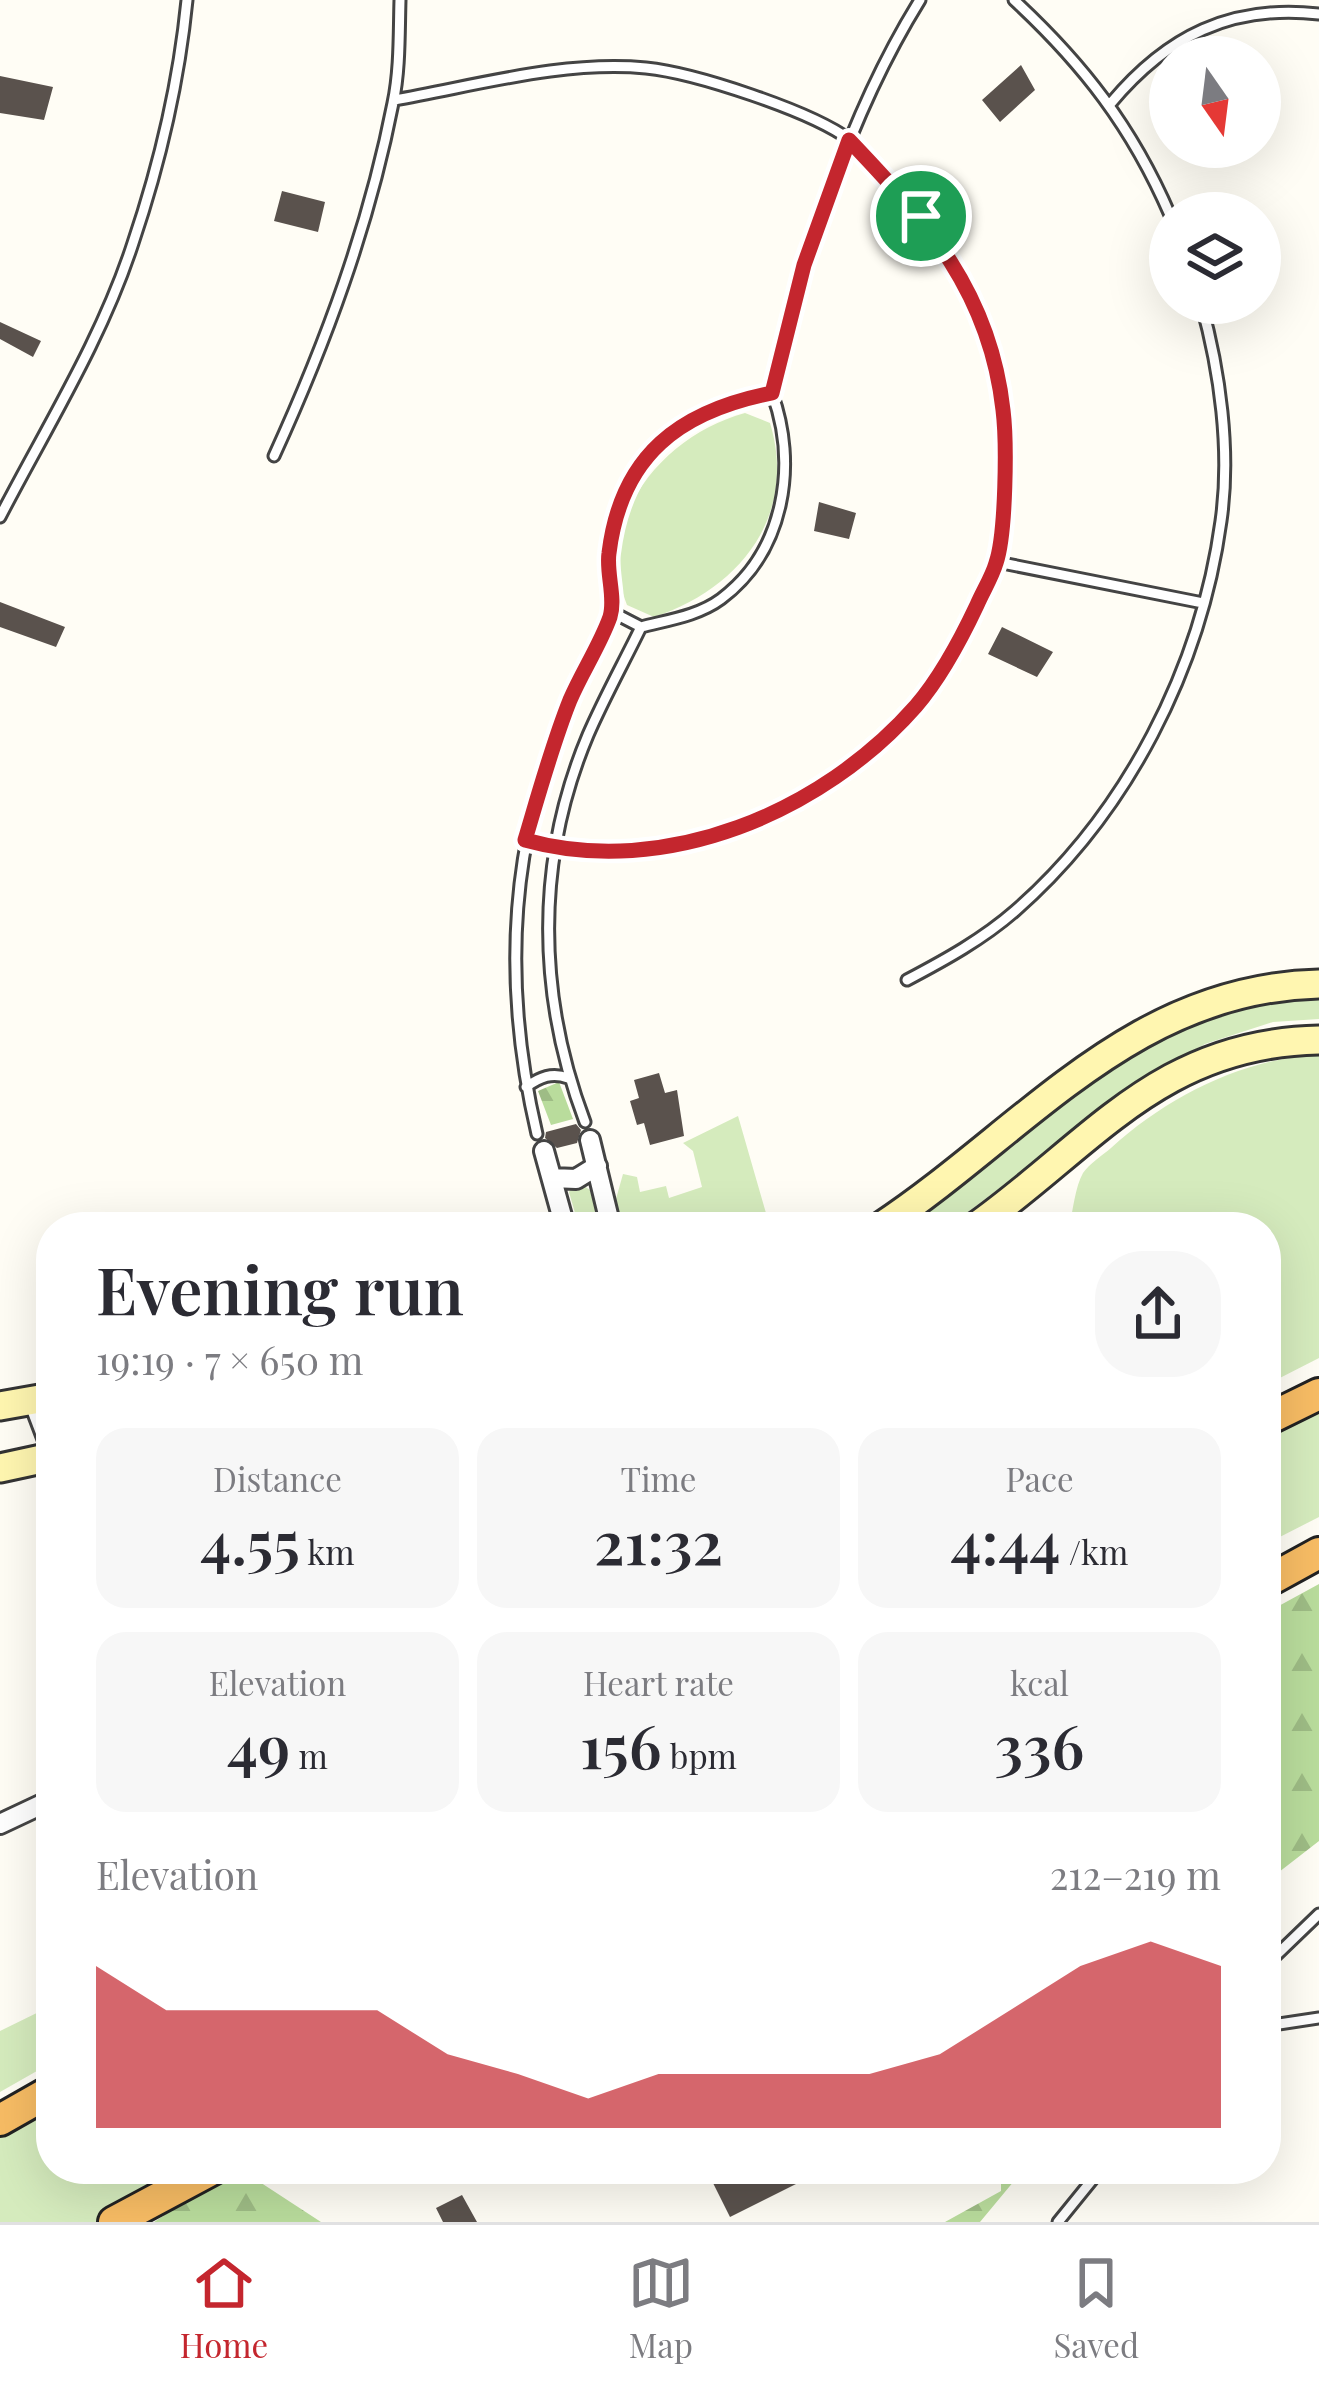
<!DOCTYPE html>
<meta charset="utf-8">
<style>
:root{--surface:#fff;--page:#f7f7f7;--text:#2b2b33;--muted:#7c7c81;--line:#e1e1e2;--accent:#c4262e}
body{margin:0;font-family:"Playfair Display",serif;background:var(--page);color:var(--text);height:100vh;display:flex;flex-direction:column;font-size:45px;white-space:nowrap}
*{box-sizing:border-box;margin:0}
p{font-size:39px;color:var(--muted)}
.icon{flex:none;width:66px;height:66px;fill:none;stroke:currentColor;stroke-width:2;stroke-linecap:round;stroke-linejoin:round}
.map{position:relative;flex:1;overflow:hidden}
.details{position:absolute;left:36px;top:1212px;width:1245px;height:972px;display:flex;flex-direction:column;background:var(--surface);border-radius:48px;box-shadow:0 12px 48px #0002}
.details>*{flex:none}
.needle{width:78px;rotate:166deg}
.fabs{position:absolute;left:1149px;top:36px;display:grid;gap:24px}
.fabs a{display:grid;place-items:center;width:132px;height:132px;border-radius:50%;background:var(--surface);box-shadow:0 12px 48px #0002;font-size:60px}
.pin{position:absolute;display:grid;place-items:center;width:102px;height:102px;color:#fff;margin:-51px;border:6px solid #fff;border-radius:50%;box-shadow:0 3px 12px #0007}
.round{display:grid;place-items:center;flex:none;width:126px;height:126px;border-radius:48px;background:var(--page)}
.head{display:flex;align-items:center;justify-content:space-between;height:204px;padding:0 60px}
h1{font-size:66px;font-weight:600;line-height:90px}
.metrics{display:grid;grid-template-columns:repeat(3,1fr);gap:18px;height:204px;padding:12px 60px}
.metrics div{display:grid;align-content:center;border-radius:30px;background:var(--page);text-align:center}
.metrics b{font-size:60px;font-weight:600}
.metrics small{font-size:33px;font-weight:400}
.metrics p{font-size:33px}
.chart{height:336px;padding:24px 60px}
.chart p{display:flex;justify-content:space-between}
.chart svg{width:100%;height:216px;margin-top:12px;fill:var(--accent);opacity:.7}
.tab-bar{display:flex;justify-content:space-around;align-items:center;height:168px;border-top:3px solid var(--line);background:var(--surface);font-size:33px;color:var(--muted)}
.tab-bar a{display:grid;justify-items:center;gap:6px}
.tab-bar .selected{color:var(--accent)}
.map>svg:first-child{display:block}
.grass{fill:#d5ebbd}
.forest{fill:url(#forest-firs)}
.building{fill:#5a524d}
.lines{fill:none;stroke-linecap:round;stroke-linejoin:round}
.service-casing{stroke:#444;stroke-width:15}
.minor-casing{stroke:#444;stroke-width:24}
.secondary-casing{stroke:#333;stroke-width:33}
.trunk-casing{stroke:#222;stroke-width:36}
.service{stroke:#fff;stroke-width:9}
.minor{stroke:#fff;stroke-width:18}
.secondary{stroke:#fff6b0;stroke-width:27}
.trunk{stroke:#f7bc64;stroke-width:30}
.route-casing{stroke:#fff;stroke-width:24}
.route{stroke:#c4262e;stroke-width:15}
</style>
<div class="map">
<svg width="1319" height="2222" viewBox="0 0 1319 2222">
<defs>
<pattern id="forest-firs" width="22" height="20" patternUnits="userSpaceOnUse" patternTransform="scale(3)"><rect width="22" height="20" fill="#b9dc9c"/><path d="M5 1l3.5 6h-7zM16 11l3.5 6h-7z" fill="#9ebc85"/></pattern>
</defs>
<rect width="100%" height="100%" fill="#fffdf5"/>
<!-- grass -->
<path class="grass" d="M745,413L770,423C798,515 740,589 654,617L627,605C593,518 664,435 745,413Z
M1319,991V1019L1273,1022L1205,1044L1148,1076L948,1227H894L1078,1081L1229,1002Z
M1319,1055V1358L1266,1385V1227H1069C1073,1211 1075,1187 1083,1173C1089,1164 1103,1155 1111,1148C1167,1097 1243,1058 1319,1055Z
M738,1116L770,1227H622L614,1206L623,1174L637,1177L640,1192L666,1186L669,1198L702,1187L693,1151L683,1143Z
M581,1184L590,1190L600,1227H579L569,1192L573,1185Z
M1319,1400V1517L1266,1544V1429Z
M51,2006V2063L0,2092V2031Z
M51,2091V2169H234L120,2222H0V2120Z"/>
<!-- forest -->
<path class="forest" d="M559,1082L573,1119L551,1125L538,1091Z
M1319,1584V1841L1266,1882V1613Z
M235,2169H240L321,2222H154Z
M1001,2169H1024L980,2222H945L1001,2191Z"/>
<!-- building -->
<path class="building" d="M1021,65L1035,90L1000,122L982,100Z
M0,76L53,87L44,120L0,113Z
M282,191L325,202L318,232L274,221Z
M0,322L41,341L33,357L0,339Z
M819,502L856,513L849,539L814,531Z
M0,602L65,627L56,647L0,627Z
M1002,627L1053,652L1037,677L988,654Z
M659,1073L665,1093L677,1090L684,1136L650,1145L644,1123L637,1125L630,1101L639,1098L634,1080Z
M576,1124L581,1130L577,1143L557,1148L545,1138L546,1132Z
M731,2169H796L802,2181L730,2217L711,2179Z
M462,2195L477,2222H443L436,2208Z"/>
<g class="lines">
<!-- service casing -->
<g class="service-casing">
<path id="service" d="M1014,0C1083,64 1132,127 1170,215
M394,100C475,86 563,60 646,68C695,73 811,111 850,140C863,151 875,167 887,180C975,273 1012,373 1002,501C1001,521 1002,545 996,564C992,578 983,592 977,605C961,639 941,677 916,706C822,813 665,878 525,840
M1111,103C1167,36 1231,4 1319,14
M772,393C806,257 845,121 920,0
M274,456C326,342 369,226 393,103C400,70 399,34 400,0
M0,517C46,428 102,339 133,243C159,166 179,81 187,0
M997,562L1203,603
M907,980C945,960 983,939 1015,911C1127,813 1201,668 1221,521C1231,451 1220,371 1201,303
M526,1087C540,1077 552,1072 568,1078
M585,1122C537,995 535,861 588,735C604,698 624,662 641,627
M537,1134C506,1002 507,867 555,739C566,710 578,683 591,655C597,642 607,628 611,614C615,598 607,577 608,560C610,507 641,450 686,421C710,405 744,399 772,393C798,464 785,551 721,599C698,616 668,620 641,627L612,612
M1266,1965L1319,1914
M1266,2026L1319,2018
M1058,2222L1101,2169"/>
</g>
<!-- minor casing -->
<g class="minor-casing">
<path id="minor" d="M590,1140L611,1227
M544,1151L565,1227
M552,1178L576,1179L597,1166
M32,1398L51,1448
M0,1824L51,1800"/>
</g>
<!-- secondary casing -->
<g class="secondary-casing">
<path id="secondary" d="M880,1227C1024,1132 1131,988 1319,984
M975,1227C1092,1144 1159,1043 1319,1040
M0,1406L51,1397
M0,1468L51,1457"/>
</g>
<!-- trunk casing -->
<g class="trunk-casing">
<path id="trunk" d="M1266,1420L1319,1394
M1266,1582L1319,1553
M0,2120L51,2091
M114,2222L213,2169"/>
</g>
<!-- service -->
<use href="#service" class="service"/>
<!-- minor -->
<use href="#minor" class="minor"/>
<!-- secondary -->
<use href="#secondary" class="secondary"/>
<!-- trunk -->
<use href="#trunk" class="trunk"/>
</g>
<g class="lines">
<!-- route casing -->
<g class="route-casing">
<path id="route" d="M849,140C927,222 990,292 1003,410C1007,442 1006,534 996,563C992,577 983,591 977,605C961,639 941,677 916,706C823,812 665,879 525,840C539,793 552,745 570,700C582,672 600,645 610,617C616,598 606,573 609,553C621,455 680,411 772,393L804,265Z"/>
</g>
<!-- route -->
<use href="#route" class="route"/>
</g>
</svg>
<div class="fabs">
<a><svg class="needle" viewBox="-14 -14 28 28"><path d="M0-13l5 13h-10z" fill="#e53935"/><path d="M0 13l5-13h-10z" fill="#7c7c81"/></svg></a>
<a><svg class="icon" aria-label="layers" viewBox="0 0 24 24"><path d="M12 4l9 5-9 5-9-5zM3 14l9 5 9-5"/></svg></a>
</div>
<div class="pin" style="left:921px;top:216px;background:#1e9e55"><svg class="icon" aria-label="arrive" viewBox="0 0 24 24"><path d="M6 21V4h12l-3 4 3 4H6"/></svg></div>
<section class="details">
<div class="head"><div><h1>Evening run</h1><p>19:19 · 7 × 650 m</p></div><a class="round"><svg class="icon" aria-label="share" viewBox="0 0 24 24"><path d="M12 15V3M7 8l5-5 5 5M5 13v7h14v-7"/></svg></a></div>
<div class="metrics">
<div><p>Distance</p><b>4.55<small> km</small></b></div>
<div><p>Time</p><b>21:32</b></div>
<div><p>Pace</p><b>4:44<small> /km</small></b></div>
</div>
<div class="metrics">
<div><p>Elevation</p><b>49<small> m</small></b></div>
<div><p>Heart rate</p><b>156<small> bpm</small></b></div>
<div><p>kcal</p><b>336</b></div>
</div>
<div class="chart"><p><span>Elevation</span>212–219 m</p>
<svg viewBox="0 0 160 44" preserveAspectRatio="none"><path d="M0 44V11L10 20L20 20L30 20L40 20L50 29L60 33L70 38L80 33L90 33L100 33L110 33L120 29L130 20L140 11L150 6L160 11V44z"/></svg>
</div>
</section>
</div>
<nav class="tab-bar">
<a class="selected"><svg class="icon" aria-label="home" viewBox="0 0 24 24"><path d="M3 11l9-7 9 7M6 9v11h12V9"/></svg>Home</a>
<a><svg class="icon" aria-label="map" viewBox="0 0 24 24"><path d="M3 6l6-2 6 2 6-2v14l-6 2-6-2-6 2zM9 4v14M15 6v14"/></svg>Map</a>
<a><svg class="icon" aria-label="saved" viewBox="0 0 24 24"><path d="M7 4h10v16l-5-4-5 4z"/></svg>Saved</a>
</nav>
